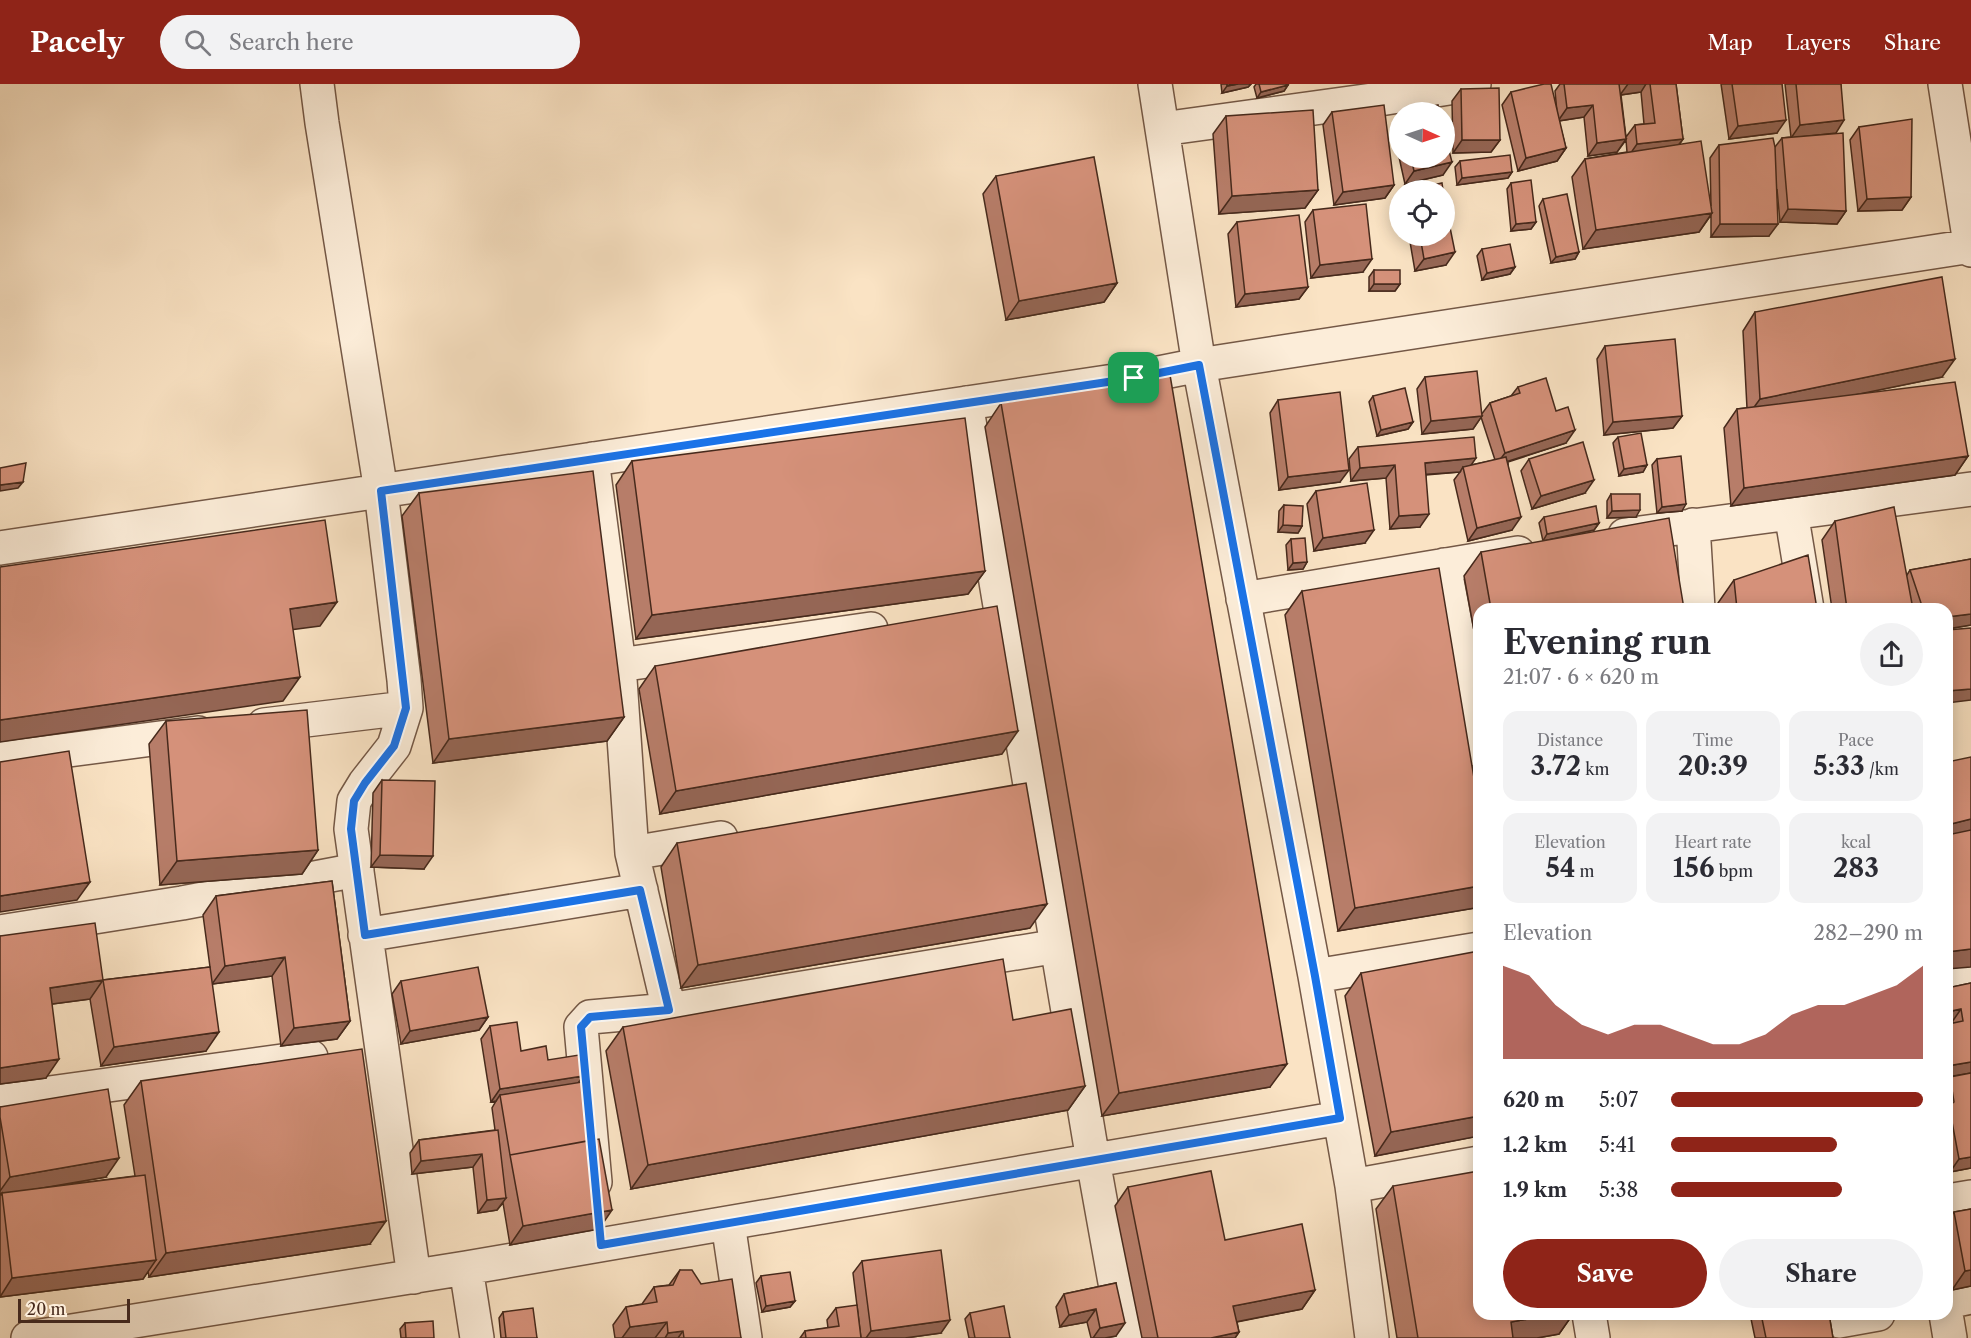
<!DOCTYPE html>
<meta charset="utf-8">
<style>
:root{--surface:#fff;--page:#f2f2f3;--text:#2b2b33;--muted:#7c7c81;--accent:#8f2418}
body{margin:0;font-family:"Libre Caslon Text",serif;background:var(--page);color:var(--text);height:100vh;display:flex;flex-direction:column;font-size:22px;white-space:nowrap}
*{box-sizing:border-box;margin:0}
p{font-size:20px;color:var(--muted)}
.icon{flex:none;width:33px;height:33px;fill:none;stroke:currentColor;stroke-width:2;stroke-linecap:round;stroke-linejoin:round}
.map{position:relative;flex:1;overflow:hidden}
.sheet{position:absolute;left:1473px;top:519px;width:480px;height:717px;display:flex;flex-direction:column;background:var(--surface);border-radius:18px;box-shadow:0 3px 15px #0003}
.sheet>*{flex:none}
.needle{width:39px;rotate:93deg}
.tools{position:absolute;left:1389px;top:18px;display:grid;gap:12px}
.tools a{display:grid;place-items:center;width:66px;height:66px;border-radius:50%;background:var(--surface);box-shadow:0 3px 15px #0003;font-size:30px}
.scale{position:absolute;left:18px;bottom:15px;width:112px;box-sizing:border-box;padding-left:6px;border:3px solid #472a1c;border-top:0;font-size:16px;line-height:21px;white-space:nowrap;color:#472a1c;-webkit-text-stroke:4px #fcedd9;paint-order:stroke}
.pin{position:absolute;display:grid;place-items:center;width:51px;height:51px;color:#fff;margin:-26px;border-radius:12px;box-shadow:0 3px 9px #0006}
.round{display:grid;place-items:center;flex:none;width:63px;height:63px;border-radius:32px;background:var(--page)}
.headline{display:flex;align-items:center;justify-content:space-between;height:102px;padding:0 30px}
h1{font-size:33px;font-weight:700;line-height:45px}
.stats{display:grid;grid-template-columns:repeat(3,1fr);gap:9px;height:102px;padding:6px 30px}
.stats div{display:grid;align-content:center;border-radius:15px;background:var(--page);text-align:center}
.stats b{font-size:26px;font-weight:700}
.stats small{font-size:16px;font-weight:400}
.stats p{font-size:16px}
.chart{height:168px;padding:12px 30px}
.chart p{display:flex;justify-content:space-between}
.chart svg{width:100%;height:108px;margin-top:6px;fill:var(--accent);opacity:.7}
.action{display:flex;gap:12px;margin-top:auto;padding:12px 30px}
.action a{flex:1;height:69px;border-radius:36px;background:var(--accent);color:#fff;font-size:24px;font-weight:700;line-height:69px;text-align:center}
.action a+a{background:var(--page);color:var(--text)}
ul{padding:0 30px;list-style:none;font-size:20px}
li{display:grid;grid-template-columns:96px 72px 1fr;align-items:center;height:45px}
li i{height:15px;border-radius:8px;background:var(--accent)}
header{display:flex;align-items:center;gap:36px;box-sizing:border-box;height:84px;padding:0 30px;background:var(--accent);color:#fff}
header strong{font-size:28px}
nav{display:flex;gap:33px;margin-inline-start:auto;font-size:21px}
.search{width:420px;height:54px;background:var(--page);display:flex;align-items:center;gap:15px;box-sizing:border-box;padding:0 21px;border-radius:33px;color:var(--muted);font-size:22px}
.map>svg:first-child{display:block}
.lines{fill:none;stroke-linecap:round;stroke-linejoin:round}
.minor-casing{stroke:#745846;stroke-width:36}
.minor{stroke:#fcedd9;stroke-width:33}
.wall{fill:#b77d69;stroke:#472a1c;stroke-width:1.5;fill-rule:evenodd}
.shaded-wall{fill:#956655;stroke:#472a1c;stroke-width:1.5}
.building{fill:#d5917a;stroke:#472a1c;stroke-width:1.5}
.route-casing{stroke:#fff;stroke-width:12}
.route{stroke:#1a73e8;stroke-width:8}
</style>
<header>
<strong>Pacely</strong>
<div class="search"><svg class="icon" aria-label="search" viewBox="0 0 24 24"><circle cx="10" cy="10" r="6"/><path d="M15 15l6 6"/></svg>Search here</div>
<nav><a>Map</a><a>Layers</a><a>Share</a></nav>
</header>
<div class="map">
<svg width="1971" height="1254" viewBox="0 0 1971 1254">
<rect width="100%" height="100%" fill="#fae3c4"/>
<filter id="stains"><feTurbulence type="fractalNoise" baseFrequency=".00333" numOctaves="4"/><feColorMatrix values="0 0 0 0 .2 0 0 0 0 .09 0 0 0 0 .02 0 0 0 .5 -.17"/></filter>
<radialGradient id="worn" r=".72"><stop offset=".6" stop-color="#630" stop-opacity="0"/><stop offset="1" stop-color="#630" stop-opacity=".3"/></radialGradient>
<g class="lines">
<!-- minor casing -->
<g class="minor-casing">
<path id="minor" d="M317,0L322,39L381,407L404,596L406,624L394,662L365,699L354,717L351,745L414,1193
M1155,0L1199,281L1315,892L1352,1102L1372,1254
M1945,0L1971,166
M1162,45L1380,15L1474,0
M966,319L1093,1076L1125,1254
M592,375L619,581L632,769L669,926L590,933L581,943L595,1098
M1791,428L1807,525
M1693,441L1698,525
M1625,451L1971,405
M0,464L1134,294L1199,281L1971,162
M1444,481L1479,666
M1243,515L1518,469
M619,581L871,545
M264,641L406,624
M0,675L198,649
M632,769L721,754
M0,848L182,819L357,786
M365,851L641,806
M1315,892L1479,865
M1947,902L1971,899
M669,926L1058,862
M0,1016L311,973
M1352,1102L1479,1079
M1947,1117L1971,1113
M728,1139L745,1254
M466,1184L477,1254
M1947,1218L1971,1213
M1589,1230L1593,1254
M1946,1230L1950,1254
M1839,1237L1878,1230
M28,1254L466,1184L1340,1034"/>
</g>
<!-- minor -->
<use href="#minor" class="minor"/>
</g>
<!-- wall -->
<path class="wall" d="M1221,0H1251L1248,3L1222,9Z
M1256,0H1288V1L1284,7L1257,14L1254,3Z
M1560,0H1676L1683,55L1679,61L1711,122L1710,74L1719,61L1775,63L1782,54L1791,53L1785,0H1841L1836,49L1810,52L1846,127L1837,140L1780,138L1777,105L1769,152L1711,153V131L1699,148L1583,165L1572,93L1585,75L1627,68L1626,56L1617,68L1588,72L1584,33L1559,37L1566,64L1557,77L1518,87L1502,21L1511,8L1557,28L1555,7ZM1641,8L1644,40L1635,41L1626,53L1621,11Z
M1721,0H1782L1777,49L1729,55Z
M1461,5L1500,56L1491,68L1453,69L1452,17Z
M1332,28L1394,101L1385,114L1334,121L1323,41Z
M1400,31V74H1444L1443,91L1405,100L1392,42Z
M1226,32L1318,106L1305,124L1219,130L1213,50Z
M1859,43L1911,113L1902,126L1858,127L1850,56Z
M1460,77L1512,88L1508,94L1457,101L1455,83Z
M996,92L1117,199L1104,218L1006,236L983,110Z
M1511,99L1536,138L1531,145L1511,147L1507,105Z
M1543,115L1579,168L1575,175L1551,179L1539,122Z
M1313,126L1363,188L1311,194L1305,138Z
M1237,138L1308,203L1299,215L1236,223L1228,150Z
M1409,152H1444L1446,181L1415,187Z
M1482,165L1515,183L1510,190L1482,196L1477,172Z
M1374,186L1400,200L1395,207H1369V193Z
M1755,228L1942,293L1863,309L1968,372L1955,391L1731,422L1724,344L1737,325L1747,324L1743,247Z
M1605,262L1682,332L1673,344L1604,351L1597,275Z
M1425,293L1481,331L1490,319L1511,312L1518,303L1566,359L1508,378L1512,446L1468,457L1454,396L1460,388L1426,391L1420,443L1390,445L1386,394L1351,397L1349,375L1358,363L1471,381L1495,376L1481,333L1473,345L1422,350L1417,305Z
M1373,312L1413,338L1408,345L1377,352L1369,318Z
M1278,316L1340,398L1279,406L1270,329Z
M1001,319L1270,1003L1102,1032L985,343Z
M1618,353L1647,381L1643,388L1619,392L1613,359Z
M1529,375L1585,409L1532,425L1521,387Z
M1657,375L1682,427L1657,429L1652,381Z
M632,377L985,487L968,510L636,555L616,401Z
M1316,407L1365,459L1314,467L1307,420Z
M419,409L624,633L607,657L433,679L402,432Z
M1611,410L1636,433L1607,434V417Z
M1284,421L1302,442L1298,449L1278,448L1279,427Z
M1544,433L1599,439L1594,446L1543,457L1539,439Z
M1835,437L1907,491L1910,486L1971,475V541L1947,545V525H1832L1822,456Z
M1291,455L1307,478L1303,485L1288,486L1286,461Z
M1481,468L1684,525H1479V574L1464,492Z
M1734,496L1817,525H1718V519Z
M1302,507L1475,824L1338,847L1285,531Z
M655,582L1002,670L660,730L639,605Z
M166,637L318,766L302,790L160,801L149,660Z
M382,696L424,785L371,783L373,709Z
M677,759L1030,844L681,904L661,783Z
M332,797L350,937L337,955L281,962L272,892L212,900L206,967L101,982L90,915L52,920L46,994L0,1000V852L103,896L210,883L203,831L216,812Z
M1361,889L1479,1052L1375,1072L1345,912Z
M401,897L488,933L479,946L401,960L392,910Z
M1971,899V1084L1950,1088L1948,1077L1947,1078V997L1950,993L1947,904Z
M1013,936L1085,1002L1068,1026L631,1105L606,967L623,943Z
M490,942L521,967L548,976L578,999L599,1145L510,1161L503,1119L497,1126L478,1129L473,1083L412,1090L410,1069L419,1056L495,1046L492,1024L496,1017L491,1018L481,955Z
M141,997L370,1160L149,1193L148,1187L143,1195L0,1213V1023L106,1093L39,1104L135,1092L124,1021Z
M1393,1102L1479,1230H1573L1559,1250L1537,1254H1397L1376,1125Z
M1128,1103L1225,1156L1315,1206L1302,1225L1237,1238L1239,1248L1235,1254H1142L1115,1122Z
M1971,1125V1202L1952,1206L1947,1179V1137L1954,1128Z
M862,1177L941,1249L905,1254H861L853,1189Z
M680,1186L701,1200L741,1254H615L613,1241L626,1223L642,1220L654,1203L669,1201Z
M761,1192L795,1217L790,1223L762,1228L756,1199Z
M1116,1199V1252L1105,1254H1091L1087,1238L1060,1243L1056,1223L1064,1210Z
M836,1224L861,1254H800L805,1247L828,1244L827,1236Z
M503,1228L537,1254H501L499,1234Z
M970,1229L1010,1254H969L965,1235Z
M1750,1230H1829L1833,1254H1755Z
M405,1239L434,1254H401L400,1245Z"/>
<!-- shaded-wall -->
<path class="shaded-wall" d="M1238,0H1251L1248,3L1222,9L1227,2Z
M1628,0H1646L1641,8L1620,11Z
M1288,1L1284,7L1257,14L1261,8Z
M1593,21L1584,33L1558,37L1567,24Z
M1786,36L1777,49L1729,55L1738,42Z
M1844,36L1836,49L1791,54L1800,41Z
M1626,55L1617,68L1588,72L1597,59Z
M1683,55L1674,67L1628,73L1637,60Z
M1462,56H1500L1491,68L1453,69Z
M1566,64L1557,77L1518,87L1526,74Z
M1452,78L1443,91L1405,100L1414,87Z
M1512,88L1508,94L1457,101L1462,94Z
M1394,101L1385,114L1334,121L1343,108Z
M1318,106L1305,124L1219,130L1232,112Z
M1911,113L1902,126L1858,127L1867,115Z
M1788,125L1846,127L1837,140L1780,138Z
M1712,129L1699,148L1583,165L1596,146Z
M1536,138L1531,145L1511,147L1516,140Z
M1720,140H1778L1769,152L1711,153Z
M1455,168L1446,181L1415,187L1424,175Z
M1579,168L1575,175L1551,179L1556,173Z
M1372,175L1363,188L1311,194L1320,181Z
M1515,183L1510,190L1482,196L1487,189Z
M1117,199L1104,218L1006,236L1019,217Z
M1374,200H1400L1395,207H1369Z
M1308,203L1299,215L1236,223L1245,210Z
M1955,275L1942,293L1747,333L1760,315Z
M1482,332L1473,345L1422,350L1431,337Z
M1682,332L1673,344L1604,351L1613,338Z
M1413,338L1408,345L1377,352L1381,346Z
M1575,346L1566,359L1496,381L1505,369Z
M1968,372L1955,391L1731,422L1744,404Z
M1476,374L1467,387L1463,383L1460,388L1416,391L1425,379Z
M1395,381L1386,394L1351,397L1360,384Z
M1647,381L1643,388L1619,392L1624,385Z
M1349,386L1340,398L1279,406L1288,393Z
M1594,396L1585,409L1532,425L1541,412Z
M23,398L18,404L0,407V401Z
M1686,420L1682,427L1657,429L1662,423Z
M1640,426L1636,433L1607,434L1612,427Z
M1429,430L1420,443L1390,445L1399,432Z
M1521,433L1512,446L1468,457L1477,444Z
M1599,439L1594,446L1543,457L1547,450Z
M1283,441L1302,442L1298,449L1278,448Z
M1374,446L1365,459L1314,467L1323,454Z
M1307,478L1303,485L1288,486L1293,479Z
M985,487L968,510L636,555L652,531Z
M337,518L320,542L274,548L290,525Z
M1971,530V541L1947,545V533Z
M300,593L283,617L0,658V636Z
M1971,605V616L1947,619V607Z
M624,633L607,657L433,679L449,655Z
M1018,647L1002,670L660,730L676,707Z
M1971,735V754L1947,761V741Z
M318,766L302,790L160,801L177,777Z
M380,771L433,772L424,785L371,783Z
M90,798L77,816L0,828V812Z
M1479,802V818L1475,824L1338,847L1355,824Z
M1047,820L1030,844L681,904L698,881Z
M1971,865V883L1947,885V868Z
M285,873L272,892L212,900L225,882Z
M103,896L90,915L37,922L50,904Z
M1961,925L1952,938L1947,939V928Z
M488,933L479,946L401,960L410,947Z
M350,937L337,955L281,962L294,944Z
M219,948L206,967L101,982L114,963Z
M59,975L46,994L0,1000V984Z
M1971,978V989L1947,993V982Z
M1287,980L1270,1003L1102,1032L1119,1009Z
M583,992L574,1005L500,1011L496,1017L491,1018L500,1005Z
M1085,1002L1068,1026L631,1105L648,1081Z
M1479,1032V1052L1375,1072L1391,1048Z
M482,1070L473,1083L412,1090L421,1077Z
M1971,1073V1084L1950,1088L1959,1075Z
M119,1074L106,1093L2,1111V1109L0,1111V1107L10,1093Z
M506,1114L497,1126L478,1129L487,1116Z
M612,1126L599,1145L510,1161L523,1142Z
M386,1137L370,1160L149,1193L166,1169Z
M156,1176L143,1195L0,1213L12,1194Z
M1971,1186V1202L1952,1206L1965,1187Z
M1315,1206L1302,1225L1220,1241L1233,1222Z
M795,1217L790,1223L762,1228L766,1222Z
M1096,1225L1087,1238L1060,1243L1069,1231Z
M1556,1230H1573L1559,1250L1537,1254H1499L1511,1238Z
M950,1236L941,1249L905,1254H866L871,1247Z
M667,1238L655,1254H622L630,1243Z
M1125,1239L1116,1252L1105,1254H1093L1100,1244Z
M683,1247L678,1254H665L668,1249Z
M1239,1248L1235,1254H1211Z"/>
<!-- building -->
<path class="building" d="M1227,0H1238L1227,2Z
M1259,0H1288V1L1261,8Z
M1544,0H1551L1566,64L1526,74L1511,8Z
M1564,0H1619L1626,55L1597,59L1593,21L1567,24Z
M1650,0H1676L1683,55L1637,60L1635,41L1655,39Z
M1732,0H1782L1786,36L1738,42Z
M1796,0H1841L1844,36L1800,41Z
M1499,4L1500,56H1462L1461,5Z
M1384,21L1394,101L1343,108L1332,28Z
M1438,21L1440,28H1405Z
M1313,26L1318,106L1232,112L1226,32Z
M1912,35L1911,113L1867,115L1859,43Z
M1444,48L1452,78L1414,87L1411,74H1444Z
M1843,49L1846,127L1788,125L1782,54Z
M1773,54L1775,63L1778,140H1720L1719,61Z
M1701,57L1712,129L1596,146L1585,75Z
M1510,71L1512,88L1462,94L1460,77Z
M1094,73L1117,199L1019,217L996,92Z
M1531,96L1536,138L1516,140L1511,99Z
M1442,99L1443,106H1411Z
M1567,110L1579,168L1556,173L1543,115Z
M1444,114L1455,168L1424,175L1420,152H1444Z
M1366,120L1372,175L1320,181L1313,126Z
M1299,131L1308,203L1245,210L1237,138Z
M1510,160L1515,183L1487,189L1482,165Z
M1374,186H1400V200H1374Z
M1942,193L1955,275L1760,315L1755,228Z
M1675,255L1682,332L1613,338L1605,262Z
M1477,287L1482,332L1431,337L1425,293Z
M1170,291L1287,980L1119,1009L1001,319Z
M1546,294L1556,327L1568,323L1575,346L1505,369L1490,319L1520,309L1518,303Z
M1955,298L1968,372L1744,404L1737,325Z
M1405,304L1413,338L1381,346L1373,312Z
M1340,308L1349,386L1288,393L1278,316Z
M965,334L985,487L652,531L632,377Z
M1641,349L1647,381L1624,385L1618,353Z
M1474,353L1476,374L1425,379L1429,430L1399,432L1395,381L1360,384L1358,363Z
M1583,358L1594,396L1541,412L1529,375Z
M1681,372L1686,420L1662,423L1657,375Z
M1506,373L1521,433L1477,444L1463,383Z
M26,379L23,398L0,401V384Z
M593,387L624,633L449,655L419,409Z
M1367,399L1374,446L1323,454L1316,407Z
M1611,410H1640V426L1612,427Z
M1284,421L1303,422L1302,442L1283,441Z
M1596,422L1599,439L1547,450L1544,433Z
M1894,423L1913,525H1847L1835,437Z
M1669,434L1684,525H1491L1481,468Z
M325,436L337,518L290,525L300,593L0,636V483Z
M1305,454L1307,478L1293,479L1291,455Z
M1808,471L1817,525H1737L1734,496Z
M1971,475V530L1947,533V525H1923L1910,486Z
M1439,484L1479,724V802L1355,824L1302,507Z
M997,522L1018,647L676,707L655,582Z
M1971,544V605L1947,607V546Z
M307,626L318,766L177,777L166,637Z
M69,667L90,798L0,812V678Z
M1971,673V735L1947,741V678Z
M382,696L435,697L433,772L380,771Z
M1026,699L1047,820L698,881L677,759Z
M1971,746V865L1947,868V751Z
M332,797L350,937L294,944L285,873L225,882L216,812Z
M95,839L103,896L50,904L59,975L0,984V852Z
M1479,867V1032L1391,1048L1361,889Z
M1003,875L1013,936L1071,925L1085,1002L648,1081L623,943Z
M210,883L219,948L114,963L103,896Z
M478,883L488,933L410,947L401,897Z
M1971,899V978L1947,982V932L1951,931L1953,939L1963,937L1961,925L1947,928V904Z
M517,938L521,967L546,962L548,976L579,971L583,992L500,1005L490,942Z
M362,965L386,1137L166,1169L141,997Z
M1971,989V1073L1959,1075L1949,1022L1954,1018L1950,993Z
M582,998L592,1056L510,1071L500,1011Z
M108,1005L119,1074L10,1093L0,1033V1023Z
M498,1046L506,1114L487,1116L482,1070L421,1077L419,1056Z
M599,1055L612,1126L523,1142L510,1071Z
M1211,1087L1225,1156L1302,1140L1315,1206L1233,1222L1239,1248L1211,1254H1158L1128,1103Z
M1479,1087V1230H1556L1511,1238L1513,1254H1418L1393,1102Z
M145,1091L156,1176L12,1194L2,1109Z
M1971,1125V1186L1965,1187L1954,1128Z
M941,1166L950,1236L871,1247L862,1177Z
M680,1186H692L701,1200L732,1195L741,1254H684L683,1247L668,1249L667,1238L630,1243L626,1223L657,1218L654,1203L673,1201Z
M790,1188L795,1217L766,1222L761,1192Z
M1116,1199L1125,1239L1100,1244L1096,1225L1069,1231L1064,1210Z
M857,1221L861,1254H806L805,1247L839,1242L836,1224Z
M1004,1222L1010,1254H975L970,1229Z
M533,1224L537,1254H506L503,1228Z
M1761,1230H1829L1833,1254H1766Z
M433,1237L434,1254H406L405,1239Z"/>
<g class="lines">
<!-- route casing -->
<g class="route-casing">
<path id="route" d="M1199,281L1315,892L1340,1034L601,1161L581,943L590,933L669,926L640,806L365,851L351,745L354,717L365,699L394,662L406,624L381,407L1134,294Z"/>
</g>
<!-- route -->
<use href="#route" class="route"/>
</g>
<rect width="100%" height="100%" filter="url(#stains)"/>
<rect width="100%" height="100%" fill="url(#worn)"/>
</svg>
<div class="tools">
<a><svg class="needle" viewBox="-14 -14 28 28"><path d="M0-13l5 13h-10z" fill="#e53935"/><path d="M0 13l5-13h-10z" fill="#7c7c81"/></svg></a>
<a><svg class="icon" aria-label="locate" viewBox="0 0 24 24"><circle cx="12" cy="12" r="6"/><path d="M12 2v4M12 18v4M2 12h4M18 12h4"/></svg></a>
</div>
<div class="scale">20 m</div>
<div class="pin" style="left:1134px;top:294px;background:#1e9e55"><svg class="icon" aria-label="arrive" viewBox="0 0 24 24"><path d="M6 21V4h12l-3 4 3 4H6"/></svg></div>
<section class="sheet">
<div class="headline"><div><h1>Evening run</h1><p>21:07 · 6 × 620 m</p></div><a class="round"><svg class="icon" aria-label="share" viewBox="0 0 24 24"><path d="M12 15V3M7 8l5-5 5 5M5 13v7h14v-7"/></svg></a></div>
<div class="stats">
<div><p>Distance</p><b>3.72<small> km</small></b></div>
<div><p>Time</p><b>20:39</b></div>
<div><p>Pace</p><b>5:33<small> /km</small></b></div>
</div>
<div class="stats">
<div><p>Elevation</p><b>54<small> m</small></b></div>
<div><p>Heart rate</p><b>156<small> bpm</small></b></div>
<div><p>kcal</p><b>283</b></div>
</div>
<div class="chart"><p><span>Elevation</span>282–290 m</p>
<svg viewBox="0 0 160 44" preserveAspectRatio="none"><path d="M0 44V6L10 10L20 22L30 30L40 34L50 30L60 30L70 34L80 38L90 38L100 34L110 26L120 22L130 22L140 18L150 14L160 6V44z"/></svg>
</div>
<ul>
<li><b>620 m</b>5:07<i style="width:100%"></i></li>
<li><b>1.2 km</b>5:41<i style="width:66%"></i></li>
<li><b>1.9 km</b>5:38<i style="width:68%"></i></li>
</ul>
<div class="action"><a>Save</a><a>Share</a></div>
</section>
</div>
